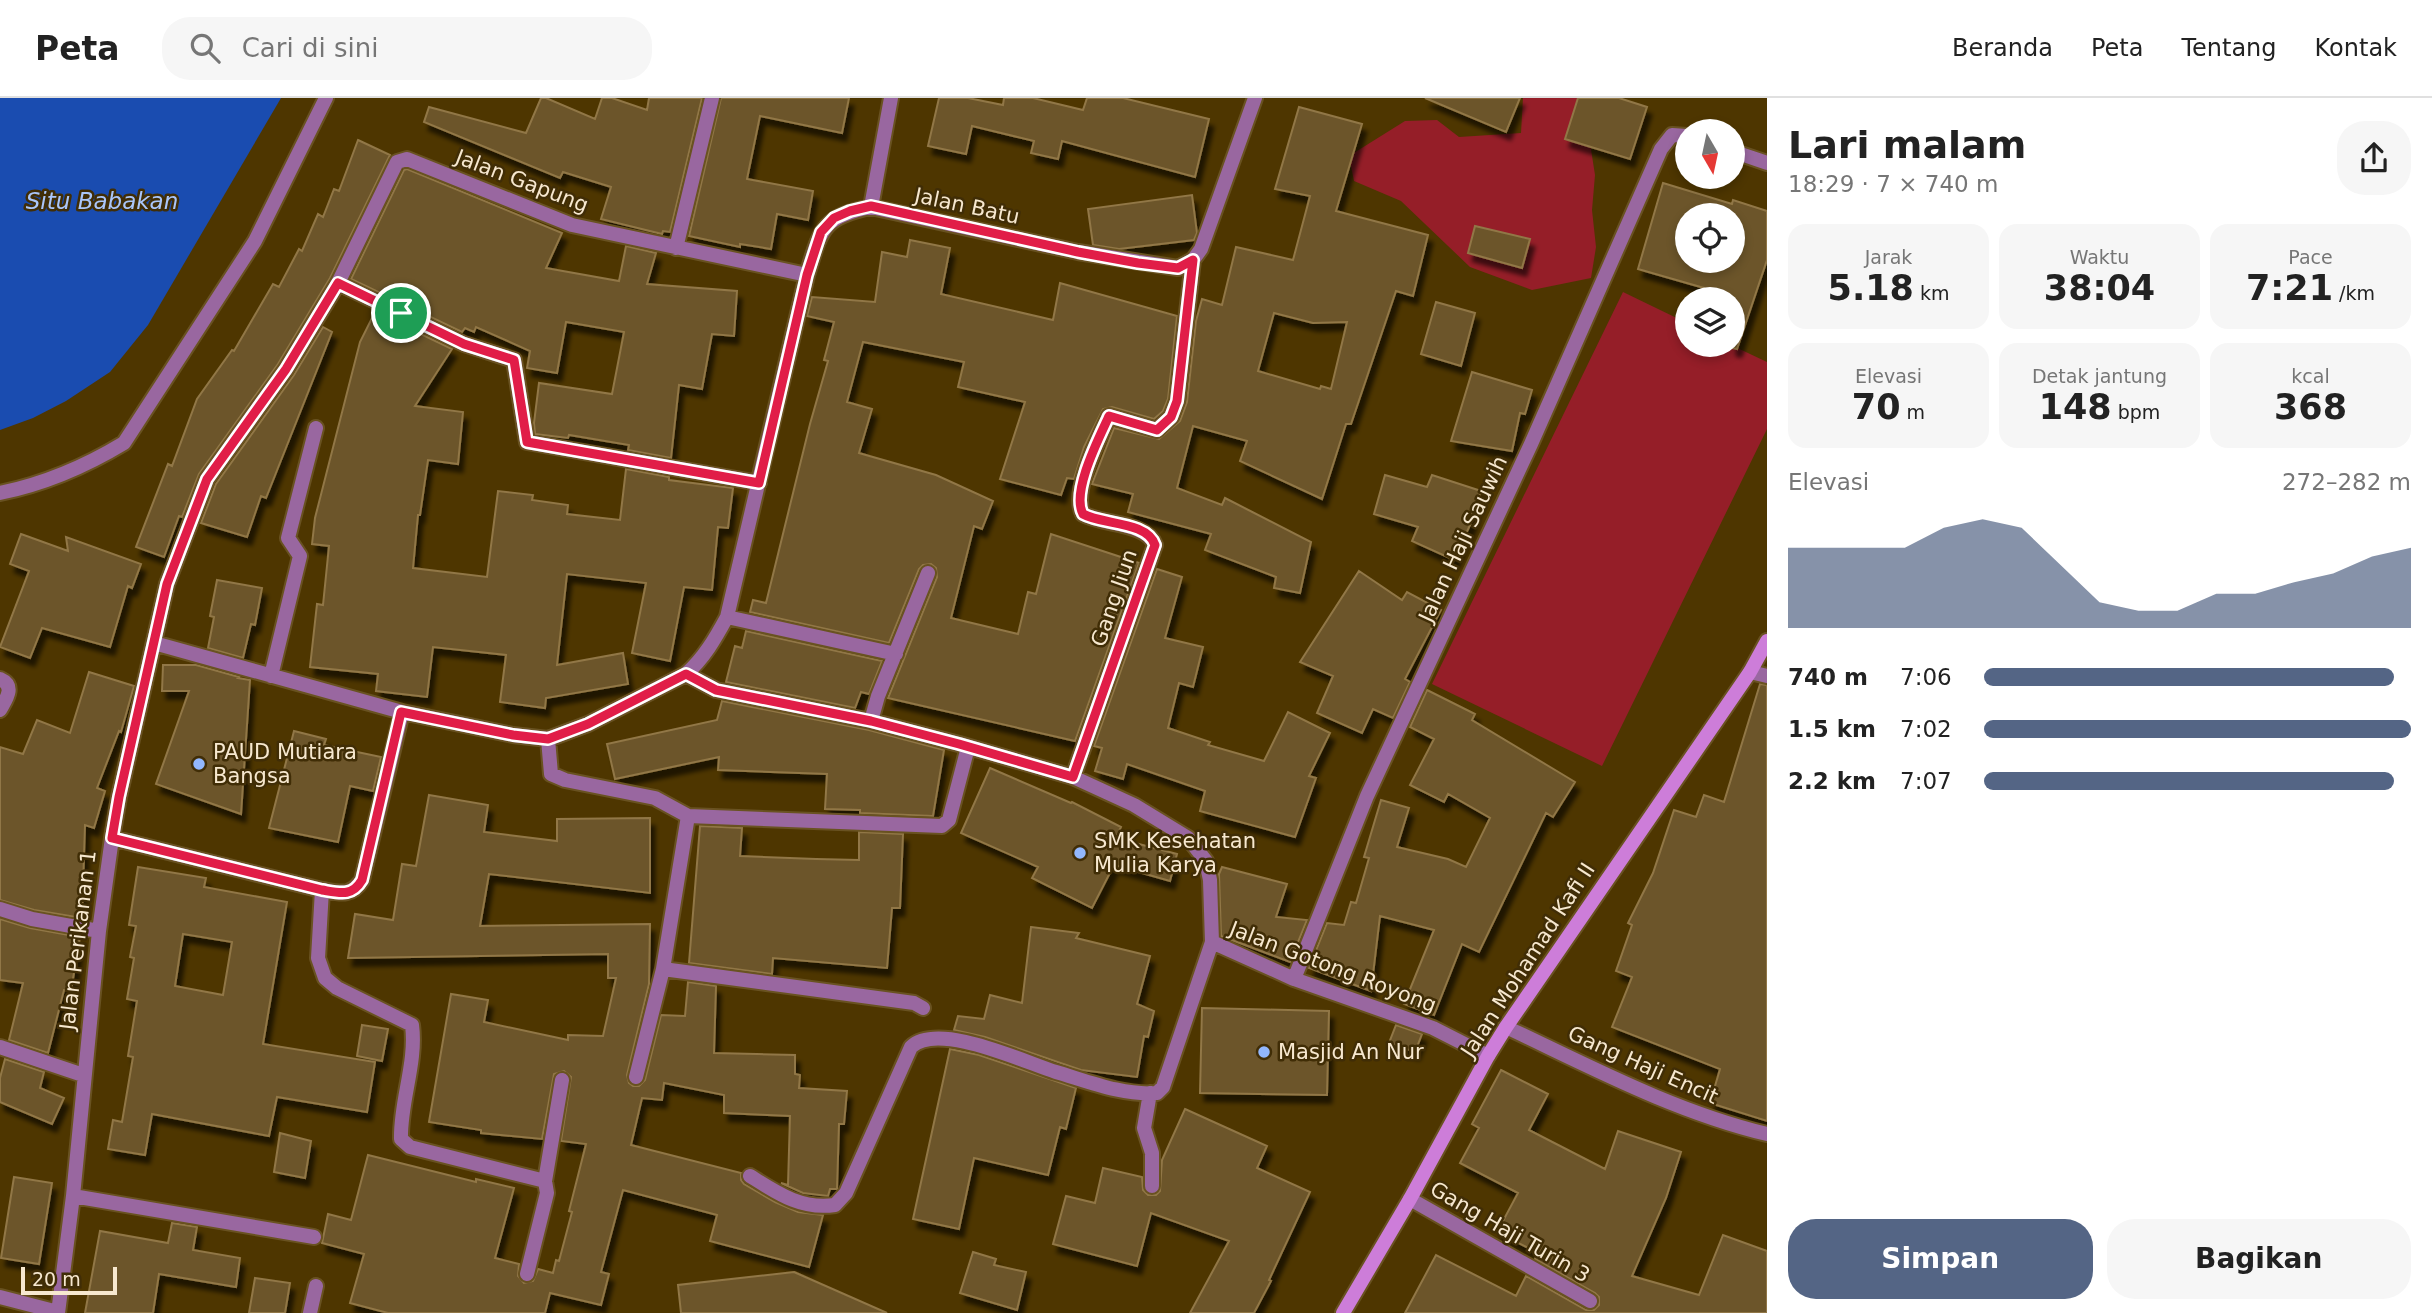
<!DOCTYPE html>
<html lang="id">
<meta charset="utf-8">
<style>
:root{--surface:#fff;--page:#f6f6f6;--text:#222;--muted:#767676;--line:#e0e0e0;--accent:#546585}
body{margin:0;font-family:"DejaVu Sans",sans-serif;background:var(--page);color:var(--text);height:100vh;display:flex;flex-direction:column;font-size:26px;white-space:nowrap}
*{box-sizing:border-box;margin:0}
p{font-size:23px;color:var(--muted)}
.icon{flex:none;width:38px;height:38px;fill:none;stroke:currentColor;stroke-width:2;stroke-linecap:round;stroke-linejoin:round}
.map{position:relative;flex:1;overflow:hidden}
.side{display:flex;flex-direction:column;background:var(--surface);width:665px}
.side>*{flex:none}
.needle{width:46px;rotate:171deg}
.buttons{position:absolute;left:1675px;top:21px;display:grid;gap:14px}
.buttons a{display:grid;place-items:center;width:70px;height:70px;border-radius:50%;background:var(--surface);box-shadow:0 4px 10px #0003;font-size:35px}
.scale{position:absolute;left:21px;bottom:18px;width:96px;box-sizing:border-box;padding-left:7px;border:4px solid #f7e8cf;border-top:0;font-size:19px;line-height:24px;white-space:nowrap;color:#f7e8cf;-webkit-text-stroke:5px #402d06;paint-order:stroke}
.pin{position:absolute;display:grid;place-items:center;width:60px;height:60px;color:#fff;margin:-30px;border:4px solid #fff;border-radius:50%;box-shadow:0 2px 7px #0007}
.round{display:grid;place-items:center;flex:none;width:74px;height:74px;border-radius:28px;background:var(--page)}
.headline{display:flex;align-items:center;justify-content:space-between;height:119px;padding:0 21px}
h1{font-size:38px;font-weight:700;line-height:52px}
.figures{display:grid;grid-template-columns:repeat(3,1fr);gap:10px;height:119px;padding:7px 21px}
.figures div{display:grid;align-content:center;border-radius:18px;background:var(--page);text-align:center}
.figures b{font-size:35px;font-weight:700}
.figures small{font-size:19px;font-weight:400}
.figures p{font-size:19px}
.chart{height:196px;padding:14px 21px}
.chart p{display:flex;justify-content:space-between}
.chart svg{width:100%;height:126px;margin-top:7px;fill:var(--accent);opacity:.7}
.button{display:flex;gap:14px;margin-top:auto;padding:14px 21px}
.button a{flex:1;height:80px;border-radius:28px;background:var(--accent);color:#fff;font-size:28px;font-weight:700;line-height:80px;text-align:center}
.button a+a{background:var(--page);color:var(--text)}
ul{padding:0 21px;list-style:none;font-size:23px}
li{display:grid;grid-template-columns:112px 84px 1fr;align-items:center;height:52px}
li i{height:18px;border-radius:9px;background:var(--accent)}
header{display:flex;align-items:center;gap:42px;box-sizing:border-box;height:98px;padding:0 35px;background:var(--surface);border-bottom:2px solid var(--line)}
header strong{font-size:33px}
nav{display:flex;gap:38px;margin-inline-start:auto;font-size:24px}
.search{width:490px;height:63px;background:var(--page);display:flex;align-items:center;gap:18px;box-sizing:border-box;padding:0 24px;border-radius:28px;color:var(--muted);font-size:26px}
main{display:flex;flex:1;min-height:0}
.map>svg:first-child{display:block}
.green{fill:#951e28}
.water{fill:#1a4cb0}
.building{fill:#6c552a;stroke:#917746;stroke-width:2;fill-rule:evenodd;filter:url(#shadow)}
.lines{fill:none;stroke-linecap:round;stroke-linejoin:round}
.lane-casing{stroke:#695221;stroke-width:18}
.street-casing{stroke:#695221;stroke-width:18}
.secondary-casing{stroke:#695221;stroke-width:18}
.lane{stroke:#9967a0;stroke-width:14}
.street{stroke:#9967a0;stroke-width:14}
.secondary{stroke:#cd7dd9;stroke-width:14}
.route-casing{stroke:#fff;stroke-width:14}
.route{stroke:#e11d48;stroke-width:9}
.poi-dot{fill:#92b7fd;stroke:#402d06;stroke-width:2.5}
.labels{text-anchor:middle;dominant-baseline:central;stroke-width:5;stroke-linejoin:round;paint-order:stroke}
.street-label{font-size:21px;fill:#f7e8cf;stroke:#402d06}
.poi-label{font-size:21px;fill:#f7e8cf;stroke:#402d06;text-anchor:start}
.water-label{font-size:23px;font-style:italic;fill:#aac6fa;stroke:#402d06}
</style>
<header>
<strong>Peta</strong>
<div class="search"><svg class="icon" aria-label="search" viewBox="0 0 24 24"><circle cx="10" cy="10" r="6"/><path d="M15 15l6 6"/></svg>Cari di sini</div>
<nav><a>Beranda</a><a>Peta</a><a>Tentang</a><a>Kontak</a></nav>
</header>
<main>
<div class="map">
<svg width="1767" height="1215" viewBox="0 0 1767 1215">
<defs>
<filter id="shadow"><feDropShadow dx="4.5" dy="8" stdDeviation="2" flood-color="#0009"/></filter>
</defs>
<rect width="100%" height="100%" fill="#4e3600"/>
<!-- green -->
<path class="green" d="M1523,0H1583L1595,77L1592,112L1596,149L1591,180L1532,192L1470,169L1401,103L1354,83L1349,58L1405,23L1437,22L1459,39L1521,35Z
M1623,194L1687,225V247H1731L1767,264V331L1602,668L1432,586Z"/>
<!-- water -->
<path class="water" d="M0,0H281L148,227L110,274L66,303L33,320L0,332Z"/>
<!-- building -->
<path class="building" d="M541,0H546L595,21L602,0H612L647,12L649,0H702L670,134L663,133L662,136L601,121L611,89L563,74L560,80L424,24L429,9L526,35Z
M721,0H849L842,35L760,18L747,81L813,93L808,122L777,116L771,151L740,146V149L689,138Z
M939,0H968L1003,7L1004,0H1033L1083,12L1087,0H1123L1209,21L1195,79L1062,43L1058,61L1031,55L1034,43L972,28L966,56L928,48Z
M1425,0H1520L1506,34Z
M1578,0H1619L1647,9L1630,61L1565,41Z
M1299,9L1362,26L1336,113L1428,137L1413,198L1396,193L1351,326H1346L1322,401L1240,363L1247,343L1193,328L1177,390L1222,407L1225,400L1311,444L1300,495L1274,490L1276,479L1205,452L1211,436L1128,414L1133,396L1092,386L1114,330L1159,341L1180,323L1187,304L1196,223L1202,201L1222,207L1236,149L1293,162L1310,98L1275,91ZM1274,215L1313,225L1347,224L1331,291L1321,288L1320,291L1258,273Z
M358,42L390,57L330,180L278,266L199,376L182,419L179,418L164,459L136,449L168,366L172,368L197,301L232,252L234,253L273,186L279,189L299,151L302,153L318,116L323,119L334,91L339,93Z
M407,71L562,135L546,170L619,183L626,148L656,155L647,186L737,193L734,238L712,236L702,291L679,287L671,360L628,352L629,347L569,337L568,340L535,336L534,325L539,285L612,296L624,234L566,224L557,275L527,270L530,253L476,229L474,234L465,230L462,234L351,181L404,72Z
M1663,85L1732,106L1733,102L1767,113V162L1737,251L1732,250V201H1700L1704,190L1638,171ZM1687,117H1732V163H1687Z
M1192,97L1197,135L1194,142L1119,151L1093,147L1088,111Z
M1475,128L1530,141L1522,170L1468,155Z
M910,142L950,150L941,196L1053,222L1060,185L1177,218L1168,301L1163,313L1154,321L1112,309L1103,311L1084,349L1074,381L1067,380L1061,397L1000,381L1025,304L958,289L964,264L863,244L847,304L872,311L859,355L936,377L993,403L982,431L974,428L951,520L1018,536L1028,494L1036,496L1051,436L1139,465L1075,643L888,600L937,479L936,470L931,466L923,467L919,471L889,545L750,514L753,502L766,505L810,326L828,263L824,262L834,224L807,218L812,199L875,204L882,154L907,159Z
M1436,204L1475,215L1461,268L1421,256Z
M375,214L452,251L415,308L463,314L458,366L428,362L420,417H418L413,470L487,479L498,393L533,397L532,402L568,407L567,416L620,422L626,371L669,379V382L733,390L728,430L718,429L712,492L684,489L670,563L632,555L646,485L567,476L557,567L623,555L628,586L546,600L545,610L500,604L506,557L433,549L427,599L376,593L378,576L310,569L317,506L323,507L329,448L312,446L315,420L360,244Z
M323,229L332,234L266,400L261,398L247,439L201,425L216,386L294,277Z
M1472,274L1532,292L1525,316L1520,315L1512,353L1451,343Z
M1385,377L1427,389L1432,377L1481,393L1471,425L1454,462L1412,443L1418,429L1374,416Z
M21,436L68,453L66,439L141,466L132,490L128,488L110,549L42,530L30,560L0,549L29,473L10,466Z
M1157,471L1182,479L1165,540L1203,549L1193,589L1179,585L1168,630L1210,644L1208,647L1264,663L1288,614L1330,635L1309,678L1316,680L1295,739L1200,713L1205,693L1127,666L1123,681L1095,673L1102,650L1094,648Z
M1359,473L1402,502L1407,494L1441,512L1405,581L1410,584L1393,620L1373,611L1362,635L1317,615L1333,578L1300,564Z
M217,482L262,490L255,527L251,526L243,560L208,550L214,519L210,518Z
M746,533L882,563L869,596L861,594L855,610L726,584L735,548L742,550Z
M163,567H196L239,579L238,580L250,582L241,716L156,686L189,593H162Z
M89,574L134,588L121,634L119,633L97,690L105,693L94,730L85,727L82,820L34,812L0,802V649L23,656L37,622L70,635Z
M1760,586L1767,587V1023L1710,1005L1720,971L1612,929L1632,879L1616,873L1632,827L1628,825L1653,775L1674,712L1696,719L1704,697L1724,704Z
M1427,592L1475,616L1472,622L1575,684L1553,719L1546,715L1479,854L1462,846L1434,917L1404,906L1434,832L1380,818L1371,893L1309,870L1327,825L1344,827L1351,804L1356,805L1369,760L1364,759L1381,702L1409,710L1397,749L1448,761L1466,769L1490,720L1448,696L1444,704L1410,687L1434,641L1410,629Z
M722,603L869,632L944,652L933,718L860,715V712L825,711L827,676L718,672L719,659L615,681L607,646L717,622Z
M294,633L326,641L324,647L381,659L373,693L350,688L338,744L269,730Z
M990,670L1071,705L1072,704L1121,729L1116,740L1177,756L1170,783L1114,767L1092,810L1032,780L1038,769L961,735Z
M429,697L488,707L484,734L557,743V721L650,720V795L489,776L480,828L650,826L649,886L627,977L629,985L633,988H639L645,982L661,917L685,918L688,884L716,888L714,955L795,957V976L800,977L799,990L847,993L844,1026H839L837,1091H830L828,1098L803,1095L781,1085L788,1087L790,1018L724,1015V997L664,985L662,1002L642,1000L631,1047L741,1075V1082L744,1086L775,1104L798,1114L823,1117L809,1169L710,1143L717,1117L623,1092L601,1174L609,1176L601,1207L550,1195L545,1215H388L350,1205L364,1156L322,1145L328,1116L351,1122L368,1057L476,1084V1081L514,1090L495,1160L519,1166L518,1178L524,1185L533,1183L538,1171L553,1175L556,1162L559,1163L572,1114L569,1113L586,1046L561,1043L571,979L564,973L554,976L542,1041L481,1035V1032L429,1024L451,896L488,902L484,924L568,942V937L603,938L616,880H608V856L348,860L355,816L393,822L402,766L416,768Z
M700,728L742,730L740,758L816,761L859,762V734L903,736L900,810H892L887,870L773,860L772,876L689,865Z
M138,769L206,780L204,789L287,804L263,946L375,964L367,1014L277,999L269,1038L152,1016L145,1057L108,1051L113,1022L122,1024L133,959L128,958L137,903L127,901L134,860L130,859L136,828L129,827ZM183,836L232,844L223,897L175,888Z
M1222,769L1287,786L1276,819L1307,822L1290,864L1221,838L1219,776Z
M0,821L30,830L80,839L71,893L64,892L48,955L9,942L23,885L0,882Z
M1031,829L1079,835L1076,840L1150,858L1137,906L1154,913L1148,939L1144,938L1137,979L1081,972L985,939L954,932L958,918L984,921L990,897L1022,905Z
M1202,910L1329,913L1327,997L1200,995Z
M362,927L388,931L382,963L357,958Z
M1396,927L1422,936L1415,954L1389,945Z
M950,951L979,957L1076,990L1066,1031L1060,1029L1048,1077L974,1060L959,1131L913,1121Z
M5,961L44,974L40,990L64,1000L52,1026L0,1004V980Z
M1501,972L1548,996L1529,1032L1605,1071L1618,1033L1681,1054L1666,1100L1632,1178L1699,1197L1723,1137L1767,1153V1215H1405L1436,1157L1516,1198L1526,1178L1586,1212H1594L1599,1207V1199L1595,1195L1535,1161L1538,1155L1497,1134L1518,1095L1460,1065L1479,1030L1472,1026Z
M1185,1011L1267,1048L1257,1070L1310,1094L1269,1182L1271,1183L1254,1215H1190L1229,1143L1151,1115L1137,1168L1053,1146L1066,1098L1095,1105L1103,1070L1142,1079L1143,1092L1148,1097H1156L1160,1093L1162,1062Z
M280,1035L311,1043L305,1080L274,1074Z
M14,1079L52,1085L39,1166L1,1160Z
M172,1125L197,1129L193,1152L240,1160L236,1189L159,1176L153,1215H85L100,1133L168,1145Z
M973,1154L996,1161L994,1167L1026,1174L1017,1212L960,1195Z
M794,1174L887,1215H681L678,1187Z
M255,1180L290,1185L285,1215H249Z"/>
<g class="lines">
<!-- lane casing -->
<g class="lane-casing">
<path id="lane" d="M1750,574L1767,578"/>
</g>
<!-- street casing -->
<g class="street-casing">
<path id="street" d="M1732,53L1767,65
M871,109L891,0
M676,150L712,0
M338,185L464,246L514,262L527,344L759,385
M0,395C44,386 86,368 124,345L255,143L326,0
M727,519L896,556
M154,545L402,614
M686,576L716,592L871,623L959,646L1073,679L1134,707L1188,740L1206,763L1210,782L1212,844L1294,881L1433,930L1488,958
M271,578L300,458L288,440L316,330
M0,581C16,588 6,601 0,612
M871,623L878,598L928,475
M548,641L551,676L565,682L655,700L688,718L663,871
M1073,679L1155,447C1147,424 1102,427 1083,416C1071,394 1099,340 1109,318L1157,332L1171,319L1177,303L1193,162
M688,718L942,728L949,722L968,649
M112,740L322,792C340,795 351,799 362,782L402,614L513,637L548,641L588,626L686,576C704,560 715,541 727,519L807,177C821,132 821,119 871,109L1078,154L1178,170L1193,162L1201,151L1255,0
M322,792L318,860L325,880L337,890L412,927C417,965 400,1003 401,1041L410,1049L545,1083L547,1095L527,1176
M0,811L32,821L99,833
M1294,881L1367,698L1531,346L1661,51L1672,37L1687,38
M1506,929C1591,969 1675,1014 1767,1036
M0,949L83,977
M636,979L663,871L914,905L923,910
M1150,995L1144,1030L1152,1055V1088
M750,1078C777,1095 801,1112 835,1107L846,1095L911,949C938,923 1024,964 1056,974C1087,983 1124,998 1157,995L1163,989L1212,844
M545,1083L562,982
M73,1098L314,1139
M1410,1101L1590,1203
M0,1199L58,1214
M58,1215L73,1098L99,833L112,740L119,699L167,486L207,381L286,271L338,185L397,64L407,61L572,127L807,177
M310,1215L316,1188"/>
</g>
<!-- secondary casing -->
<g class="secondary-casing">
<path id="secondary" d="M1343,1215L1410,1101L1488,958L1506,929L1750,574L1767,543"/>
</g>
<!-- lane -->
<use href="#lane" class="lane"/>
<!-- street -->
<use href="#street" class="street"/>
<!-- secondary -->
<use href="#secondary" class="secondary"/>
</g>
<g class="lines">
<!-- route casing -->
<g class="route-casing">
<path id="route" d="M871,108L1078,154L1138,165L1178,170L1193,162L1177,303L1171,319L1157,332L1109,318C1099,340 1071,394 1083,416C1102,427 1147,423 1155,447L1073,679L959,646L871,623L716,592L686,576L588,626L548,641L513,637L401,614L362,782C352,799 340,795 322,792L112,740L119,699L167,486L207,381L286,271L338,185L464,246L514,262L527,344L759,385L807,177L821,134L834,120L850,113Z"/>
</g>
<!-- route -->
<use href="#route" class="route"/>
</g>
<!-- markers -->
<g class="poi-dot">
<circle cx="199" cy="666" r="7"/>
<circle cx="1080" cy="755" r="7"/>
<circle cx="1264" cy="954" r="7"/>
</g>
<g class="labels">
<!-- street labels -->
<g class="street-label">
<text transform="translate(522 83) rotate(21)">Jalan Gapung</text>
<text transform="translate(967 108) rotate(12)">Jalan Batu</text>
<text transform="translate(1463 441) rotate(-65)">Jalan Haji Sauwih</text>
<text transform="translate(1114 500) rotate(-71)">Gang Jiun</text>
<text transform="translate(78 842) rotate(-83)">Jalan Perikanan 1</text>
<text transform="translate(1528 862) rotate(-57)">Jalan Mohamad Kafi II</text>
<text transform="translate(1333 869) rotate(21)">Jalan Gotong Royong</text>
<text transform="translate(1643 967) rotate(24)">Gang Haji Encit</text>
<text transform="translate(1510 1134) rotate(30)">Gang Haji Turin 3</text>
</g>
<!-- poi labels -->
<g class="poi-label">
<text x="213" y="654">PAUD Mutiara<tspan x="213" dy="24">Bangsa</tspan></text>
<text x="1094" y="743">SMK Kesehatan<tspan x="1094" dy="24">Mulia Karya</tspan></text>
<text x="1278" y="954">Masjid An Nur</text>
</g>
<!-- water labels -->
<g class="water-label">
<text x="102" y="103">Situ Babakan</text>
</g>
</g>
</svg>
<div class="buttons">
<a><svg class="needle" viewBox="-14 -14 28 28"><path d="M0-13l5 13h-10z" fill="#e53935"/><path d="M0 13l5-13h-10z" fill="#767676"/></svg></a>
<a><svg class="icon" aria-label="locate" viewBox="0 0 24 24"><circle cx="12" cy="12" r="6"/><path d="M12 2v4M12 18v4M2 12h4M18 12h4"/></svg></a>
<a><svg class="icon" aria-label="layers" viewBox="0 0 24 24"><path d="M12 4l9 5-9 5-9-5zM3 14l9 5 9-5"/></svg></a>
</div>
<div class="scale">20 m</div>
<div class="pin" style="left:401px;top:215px;background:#1e9e55"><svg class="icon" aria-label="arrive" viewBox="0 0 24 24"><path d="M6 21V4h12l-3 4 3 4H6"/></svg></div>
</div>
<section class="side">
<div class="headline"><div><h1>Lari malam</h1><p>18:29 · 7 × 740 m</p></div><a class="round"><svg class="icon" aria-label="share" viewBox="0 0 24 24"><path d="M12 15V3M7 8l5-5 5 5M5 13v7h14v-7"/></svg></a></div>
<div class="figures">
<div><p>Jarak</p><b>5.18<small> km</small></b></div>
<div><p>Waktu</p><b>38:04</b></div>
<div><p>Pace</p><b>7:21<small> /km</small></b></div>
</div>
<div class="figures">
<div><p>Elevasi</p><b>70<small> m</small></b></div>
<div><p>Detak jantung</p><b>148<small> bpm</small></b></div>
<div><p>kcal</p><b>368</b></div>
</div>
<div class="chart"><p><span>Elevasi</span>272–282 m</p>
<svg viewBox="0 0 160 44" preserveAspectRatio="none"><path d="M0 44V16L10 16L20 16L30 16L40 9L50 6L60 9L70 22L80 35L90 38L100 38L110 32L120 32L130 28L140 25L150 19L160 16V44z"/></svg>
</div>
<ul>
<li><b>740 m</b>7:06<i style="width:96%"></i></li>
<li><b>1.5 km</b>7:02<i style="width:100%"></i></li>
<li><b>2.2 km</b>7:07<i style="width:96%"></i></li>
</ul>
<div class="button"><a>Simpan</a><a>Bagikan</a></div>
</section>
</main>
